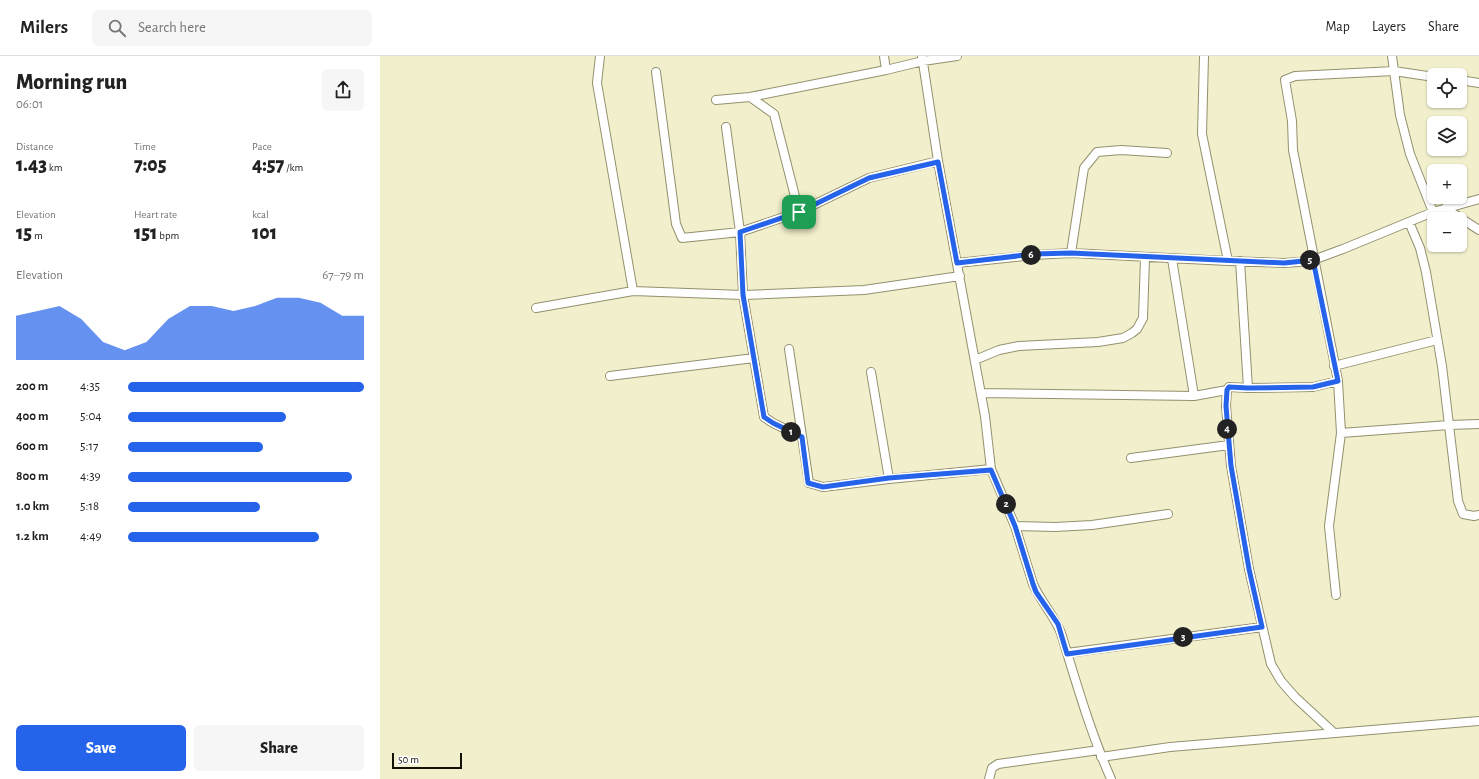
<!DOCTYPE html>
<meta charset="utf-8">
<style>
:root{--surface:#fff;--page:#f6f6f6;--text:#222;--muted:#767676;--line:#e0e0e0;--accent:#2563eb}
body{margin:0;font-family:"Alegreya Sans",sans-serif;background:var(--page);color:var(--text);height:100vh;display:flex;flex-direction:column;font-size:15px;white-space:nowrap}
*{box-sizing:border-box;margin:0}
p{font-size:13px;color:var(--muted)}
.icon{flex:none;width:22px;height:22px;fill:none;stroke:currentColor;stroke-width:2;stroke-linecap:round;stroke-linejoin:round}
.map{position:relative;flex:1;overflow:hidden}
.drawer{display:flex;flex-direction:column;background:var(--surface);width:380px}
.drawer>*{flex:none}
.buttons{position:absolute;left:1047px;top:12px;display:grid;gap:8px}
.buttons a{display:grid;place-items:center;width:40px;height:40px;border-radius:6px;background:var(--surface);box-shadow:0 1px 3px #0004;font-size:20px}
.scale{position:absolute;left:12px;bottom:10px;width:70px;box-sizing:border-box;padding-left:4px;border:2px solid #121105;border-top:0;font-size:11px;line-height:14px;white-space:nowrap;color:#121105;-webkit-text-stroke:3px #fff;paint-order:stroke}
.pin{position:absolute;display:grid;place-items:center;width:34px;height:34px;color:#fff;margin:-17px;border-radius:8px;box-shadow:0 2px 6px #0006}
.km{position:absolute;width:20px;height:20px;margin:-10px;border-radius:50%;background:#222;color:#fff;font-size:11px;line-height:20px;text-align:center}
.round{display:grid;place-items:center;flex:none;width:42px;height:42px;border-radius:6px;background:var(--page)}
.headline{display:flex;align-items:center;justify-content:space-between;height:68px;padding:0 16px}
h1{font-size:22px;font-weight:800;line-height:30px}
.metrics{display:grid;grid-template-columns:repeat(3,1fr);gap:6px;height:68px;padding:4px 16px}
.metrics div{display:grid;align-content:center}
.metrics b{font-size:20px;font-weight:800}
.metrics small{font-size:11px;font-weight:400}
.metrics p{font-size:11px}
.chart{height:112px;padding:8px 16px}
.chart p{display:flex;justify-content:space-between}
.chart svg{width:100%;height:72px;margin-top:4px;fill:var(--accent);opacity:.7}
.primary-button{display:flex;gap:8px;margin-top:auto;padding:8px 16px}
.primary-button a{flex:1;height:46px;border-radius:6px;background:var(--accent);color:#fff;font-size:16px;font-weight:800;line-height:46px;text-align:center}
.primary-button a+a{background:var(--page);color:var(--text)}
ul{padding:0 16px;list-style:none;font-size:13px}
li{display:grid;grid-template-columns:64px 48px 1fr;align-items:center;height:30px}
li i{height:10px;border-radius:5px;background:var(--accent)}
header{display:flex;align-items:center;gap:24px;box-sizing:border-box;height:56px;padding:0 20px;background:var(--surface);border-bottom:1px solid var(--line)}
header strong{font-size:19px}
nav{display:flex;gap:22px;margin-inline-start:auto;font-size:14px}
.search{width:280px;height:36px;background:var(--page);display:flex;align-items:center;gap:10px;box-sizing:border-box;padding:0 14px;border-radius:6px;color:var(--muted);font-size:15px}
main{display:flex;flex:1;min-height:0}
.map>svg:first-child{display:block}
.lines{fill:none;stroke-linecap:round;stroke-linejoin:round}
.street-casing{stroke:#94906f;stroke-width:10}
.street{stroke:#fff;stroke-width:8}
.route-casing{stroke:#fff;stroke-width:8}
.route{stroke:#2563eb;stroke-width:5}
</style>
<header>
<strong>Milers</strong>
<div class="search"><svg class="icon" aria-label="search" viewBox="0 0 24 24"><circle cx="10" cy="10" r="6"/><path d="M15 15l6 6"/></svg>Search here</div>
<nav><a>Map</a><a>Layers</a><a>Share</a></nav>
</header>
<main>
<section class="drawer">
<div class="headline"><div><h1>Morning run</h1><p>06:01</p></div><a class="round"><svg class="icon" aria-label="share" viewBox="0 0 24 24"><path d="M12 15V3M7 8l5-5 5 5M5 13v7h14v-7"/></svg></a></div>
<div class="metrics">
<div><p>Distance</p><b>1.43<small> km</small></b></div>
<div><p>Time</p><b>7:05</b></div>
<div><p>Pace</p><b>4:57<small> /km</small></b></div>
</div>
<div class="metrics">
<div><p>Elevation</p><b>15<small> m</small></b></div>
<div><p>Heart rate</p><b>151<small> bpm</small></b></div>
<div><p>kcal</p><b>101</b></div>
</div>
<div class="chart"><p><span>Elevation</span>67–79 m</p>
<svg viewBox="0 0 160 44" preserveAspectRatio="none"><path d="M0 44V17L10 14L20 11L30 19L40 33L50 38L60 33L70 19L80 11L90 11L100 14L110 11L120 6L130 6L140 9L150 17L160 17V44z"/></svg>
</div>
<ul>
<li><b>200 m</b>4:35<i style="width:100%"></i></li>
<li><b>400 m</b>5:04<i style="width:67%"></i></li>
<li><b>600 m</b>5:17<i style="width:57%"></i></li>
<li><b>800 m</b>4:39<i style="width:95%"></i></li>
<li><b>1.0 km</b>5:18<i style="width:56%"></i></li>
<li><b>1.2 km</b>4:49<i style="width:81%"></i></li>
</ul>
<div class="primary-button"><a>Save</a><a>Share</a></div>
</section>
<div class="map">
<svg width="1099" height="723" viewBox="0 0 1099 723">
<rect width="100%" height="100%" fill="#f2efcc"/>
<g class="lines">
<!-- street casing -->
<g class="street-casing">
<path id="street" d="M220,0L217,27L253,235
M504,0L506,14
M542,0L558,105L605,360L611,413L635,470L653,528C661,546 674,559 681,577C696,626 710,675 731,723
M824,0L822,78L848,205
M1012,0L1020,59L1030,98L1053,156
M276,16L296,168L302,182L360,176L419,156L489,122L558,105
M1080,24L1099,27
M370,41L506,14L543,5L577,0
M336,44L370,41L394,58L419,156
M346,71L360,176L363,239L384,361L393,367L422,381
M1065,152L1099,174
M1029,166L1040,192L1046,216L1062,310L1078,445L1083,458L1094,460L1099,459
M691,197L704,112L717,96L741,94L787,97
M792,203L814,340
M860,205L868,332
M577,207L654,199L691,197L848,205L904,207L919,206L933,204L963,193L1053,156L1099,143
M156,252L253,235L363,239L484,234L580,220
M409,293L429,427L443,431L509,423L611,413
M595,304L619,294L639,290L718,286L743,282L752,277L757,273L763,262L765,202
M954,310L1057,284
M491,316L509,423
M230,320L374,302
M601,337L814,340L847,334
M961,377L1069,369L1099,368
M751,402L849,389
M635,470L675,471L712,469L788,458
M956,539L949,470L961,377L958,325L913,94L912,65L905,24L915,20L1014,15L1054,21
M687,597L882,571
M954,677L915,641L901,625L891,608L869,513L851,410L846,350L847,334L849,331L868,332L933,331L958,325
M721,701L790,691L1099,665
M609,723L612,712L618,708L719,694"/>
</g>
<!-- street -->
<use href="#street" class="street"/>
</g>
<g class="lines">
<!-- route casing -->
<g class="route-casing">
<path id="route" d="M558,106L577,207L654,198L691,197L904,207L933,204L958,325L933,331L868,332L849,331L847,334L846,350L851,410L869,513L882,571L687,598L678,568L656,536L653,528L635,470L611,414L509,422L443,431L428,427L422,381L393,367L384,361L363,239L360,176L419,156L489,122Z"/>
</g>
<!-- route -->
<use href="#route" class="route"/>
</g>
</svg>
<div class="buttons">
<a><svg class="icon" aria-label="locate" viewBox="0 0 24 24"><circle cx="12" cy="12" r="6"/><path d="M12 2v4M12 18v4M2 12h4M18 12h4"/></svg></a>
<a><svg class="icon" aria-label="layers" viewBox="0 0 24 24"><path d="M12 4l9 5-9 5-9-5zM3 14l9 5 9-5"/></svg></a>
<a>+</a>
<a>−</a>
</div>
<div class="scale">50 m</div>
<div class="pin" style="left:419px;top:156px;background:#1e9e55"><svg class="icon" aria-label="arrive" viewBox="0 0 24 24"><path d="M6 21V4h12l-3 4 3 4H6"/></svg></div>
<b class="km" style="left:411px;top:376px">1</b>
<b class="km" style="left:626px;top:448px">2</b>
<b class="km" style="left:803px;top:581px">3</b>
<b class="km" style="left:847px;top:373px">4</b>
<b class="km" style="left:930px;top:204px">5</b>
<b class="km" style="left:651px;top:199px">6</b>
</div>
</main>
